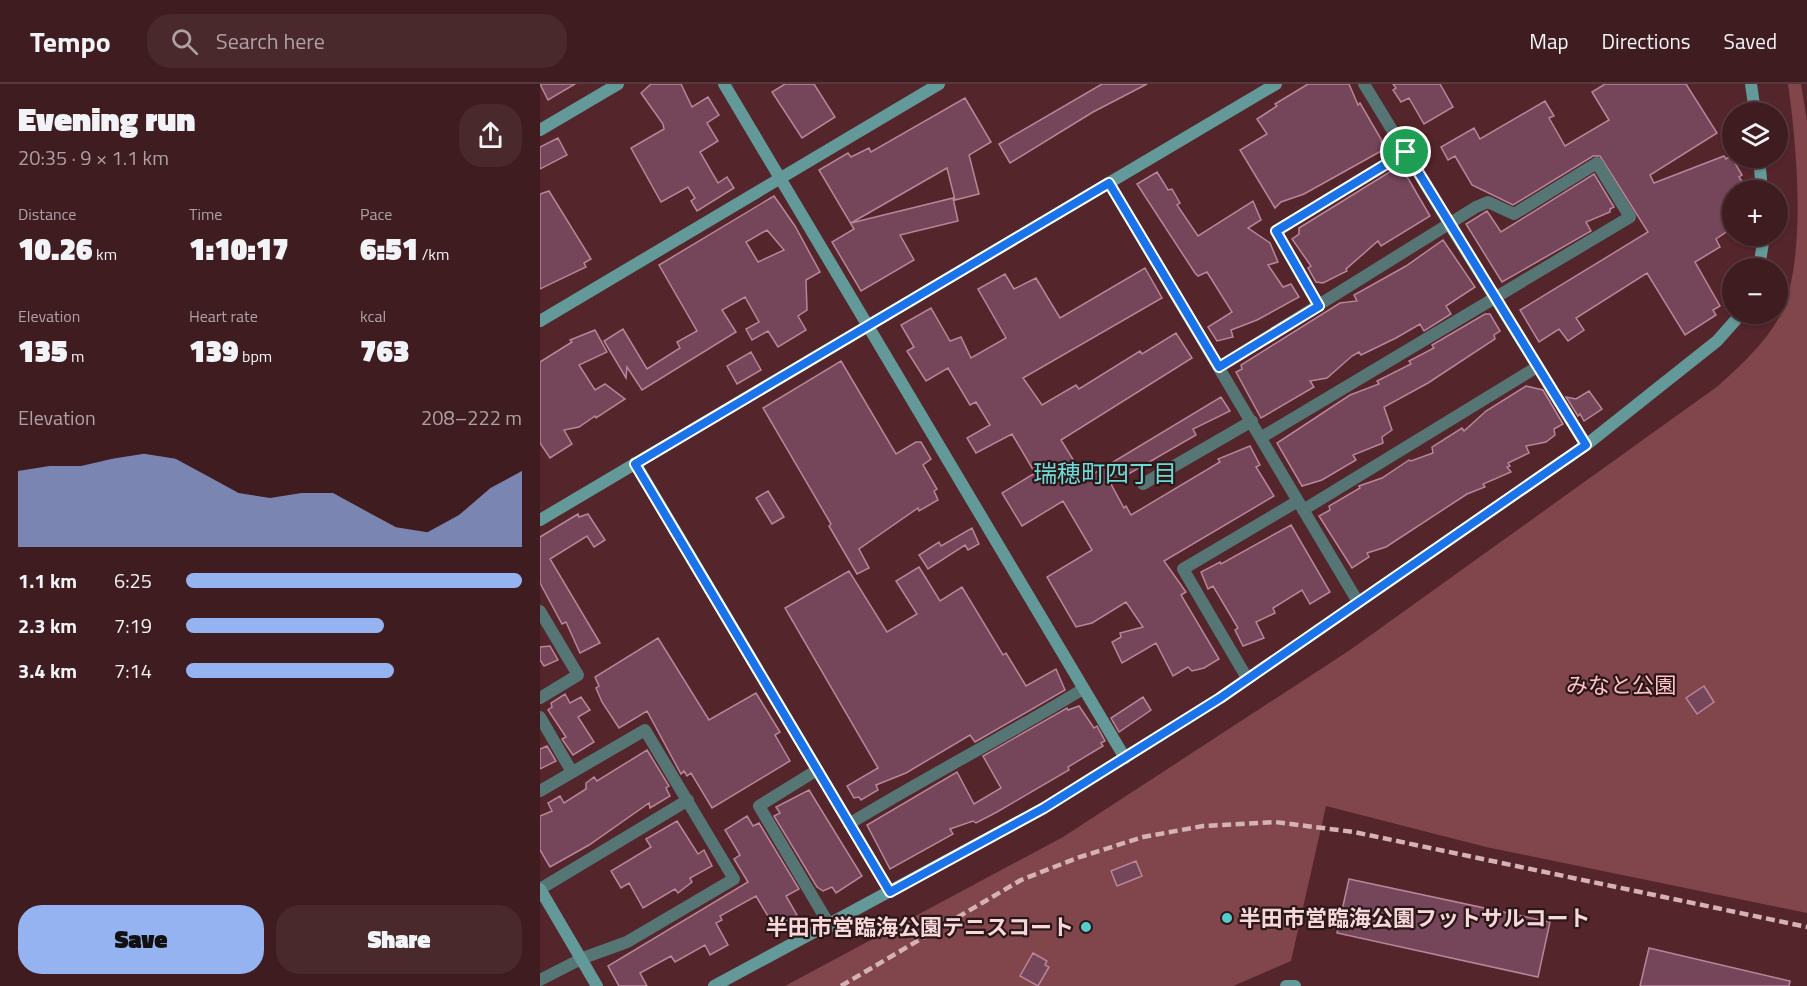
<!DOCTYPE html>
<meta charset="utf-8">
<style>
:root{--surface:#3f1c20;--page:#4a292d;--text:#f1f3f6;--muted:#ada1a5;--line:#583a3e;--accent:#95b2f1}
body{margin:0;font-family:"Titillium Web","Noto Sans JP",sans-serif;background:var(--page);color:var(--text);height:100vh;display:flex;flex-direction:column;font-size:22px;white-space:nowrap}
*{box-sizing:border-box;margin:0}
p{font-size:20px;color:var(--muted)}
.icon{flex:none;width:33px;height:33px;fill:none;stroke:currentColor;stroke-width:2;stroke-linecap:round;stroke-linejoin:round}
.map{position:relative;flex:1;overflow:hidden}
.drawer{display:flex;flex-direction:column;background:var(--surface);width:540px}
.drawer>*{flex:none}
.controls{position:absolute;left:1182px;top:18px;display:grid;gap:12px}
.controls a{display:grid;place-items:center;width:66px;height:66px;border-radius:50%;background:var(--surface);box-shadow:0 2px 4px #0004,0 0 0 2px var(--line);font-size:30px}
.pin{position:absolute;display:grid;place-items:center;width:51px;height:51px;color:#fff;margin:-26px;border:3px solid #fff;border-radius:50%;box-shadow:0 2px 6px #0007}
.round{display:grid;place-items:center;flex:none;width:63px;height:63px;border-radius:24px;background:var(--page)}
.summary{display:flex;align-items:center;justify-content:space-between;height:102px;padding:0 18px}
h1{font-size:33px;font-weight:800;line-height:45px}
.figures{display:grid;grid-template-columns:repeat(3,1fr);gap:9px;height:102px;padding:6px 18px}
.figures div{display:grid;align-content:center}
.figures b{font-size:30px;font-weight:800}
.figures small{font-size:16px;font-weight:400}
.figures p{font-size:16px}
.chart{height:168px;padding:12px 18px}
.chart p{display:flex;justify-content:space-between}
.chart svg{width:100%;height:108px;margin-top:6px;fill:var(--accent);opacity:.7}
.action{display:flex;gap:12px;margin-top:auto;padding:12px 18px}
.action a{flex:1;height:69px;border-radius:24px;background:var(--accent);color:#111;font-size:24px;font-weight:800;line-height:69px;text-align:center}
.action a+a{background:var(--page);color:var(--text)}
ul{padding:0 18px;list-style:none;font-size:20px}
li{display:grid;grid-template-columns:96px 72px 1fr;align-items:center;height:45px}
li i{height:15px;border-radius:8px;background:var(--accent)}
header{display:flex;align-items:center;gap:36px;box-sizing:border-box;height:84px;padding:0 30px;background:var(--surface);border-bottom:2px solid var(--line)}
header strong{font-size:28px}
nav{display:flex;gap:33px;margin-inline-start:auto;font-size:21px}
.search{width:420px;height:54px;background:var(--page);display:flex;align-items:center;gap:15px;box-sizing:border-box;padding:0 21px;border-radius:24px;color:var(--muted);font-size:22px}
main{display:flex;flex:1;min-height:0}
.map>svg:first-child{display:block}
.green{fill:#80464c}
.building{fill:#75465a;stroke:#b98599;stroke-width:1.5;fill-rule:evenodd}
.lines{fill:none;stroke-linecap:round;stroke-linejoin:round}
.street{stroke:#557675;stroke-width:12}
.secondary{stroke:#639a99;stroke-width:12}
.rail{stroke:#d4b2b5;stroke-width:4.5;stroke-dasharray:9 4.5;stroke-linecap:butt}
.route-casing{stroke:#fff;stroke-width:12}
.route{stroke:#1a73e8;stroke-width:8}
.poi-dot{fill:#53cdcb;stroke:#2b1618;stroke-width:2}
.labels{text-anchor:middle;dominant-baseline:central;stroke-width:4.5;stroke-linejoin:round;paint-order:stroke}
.park-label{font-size:22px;fill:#fec2c7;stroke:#2b1618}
.poi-label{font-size:22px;font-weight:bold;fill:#f7d8da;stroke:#2b1618;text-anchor:start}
.neighbourhood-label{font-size:24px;fill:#6ddad8;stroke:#2b1618}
</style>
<header>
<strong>Tempo</strong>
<div class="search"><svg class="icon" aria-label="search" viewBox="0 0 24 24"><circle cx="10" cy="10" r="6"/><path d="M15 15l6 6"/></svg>Search here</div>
<nav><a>Map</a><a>Directions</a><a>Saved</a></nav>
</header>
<main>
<section class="drawer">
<div class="summary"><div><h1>Evening run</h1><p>20:35 · 9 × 1.1 km</p></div><a class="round"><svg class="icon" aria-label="share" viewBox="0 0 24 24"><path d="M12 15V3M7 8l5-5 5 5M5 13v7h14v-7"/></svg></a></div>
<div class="figures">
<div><p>Distance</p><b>10.26<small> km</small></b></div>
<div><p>Time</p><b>1:10:17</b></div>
<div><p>Pace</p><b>6:51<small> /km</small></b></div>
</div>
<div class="figures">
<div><p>Elevation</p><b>135<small> m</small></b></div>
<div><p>Heart rate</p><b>139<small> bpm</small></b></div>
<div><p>kcal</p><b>763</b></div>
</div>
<div class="chart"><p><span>Elevation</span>208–222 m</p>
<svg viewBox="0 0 160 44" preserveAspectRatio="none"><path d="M0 44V13L10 11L20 11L30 8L40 6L50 8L60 15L70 22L80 24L90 22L100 22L110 29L120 36L130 38L140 31L150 20L160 13V44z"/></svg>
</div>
<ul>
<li><b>1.1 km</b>6:25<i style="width:100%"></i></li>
<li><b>2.3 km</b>7:19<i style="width:59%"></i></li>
<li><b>3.4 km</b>7:14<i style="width:62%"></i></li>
</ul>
<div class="action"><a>Save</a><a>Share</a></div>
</section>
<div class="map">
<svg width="1267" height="902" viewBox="0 0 1267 902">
<rect width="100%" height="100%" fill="#54252b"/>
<!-- green -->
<path class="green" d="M1248,0H1261L1267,37V829L946,763L786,722L751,877L693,902H245L523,753L810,566L1178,302C1202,280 1225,260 1241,230C1267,173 1257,63 1248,0Z"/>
<!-- building -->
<path class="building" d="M0,0H35L8,16Z
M111,0H141L152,23L168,13L179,31L167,39L178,57L160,68L178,99L187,93L194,104L157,127L151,117L155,114L148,103L121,118L91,64L124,45L123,40L101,9Z
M245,0H274L295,33L262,54L232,8Z
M562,0H607L553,28L470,79L459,60Z
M768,0H809L818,21L820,19L841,55L843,66L764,110L741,118L735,124L700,66L727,50L717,35L737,22L735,20Z
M853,0H900L913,23L884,40L869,14L861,18L853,6L856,4Z
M1065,0H1146L1177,49L1110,91L1114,99L1184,72L1186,75L1191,72L1202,91L1199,93L1203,99L1199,102L1201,106H1192V144L1176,155L1180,163L1155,178L1180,222L1173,226L1176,231L1145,251L1107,189L1036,234L1044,246L1028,257L1019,245L999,258L980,226L1108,148L1060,72H1053L973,121L932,101L915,72L908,76L901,63L934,44L940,55L1005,17L1014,32L1009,34L1025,62L1069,36L1052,8Z
M425,14L451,58L429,71L439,110L415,116L407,84L311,139L413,114L418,137L360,151L374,176L321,207L292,158L314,145L279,86L308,69L311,73L329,64L331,68Z
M18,54L27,71L0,85V63Z
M856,84L862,85L869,96L890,132L841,162L838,157L806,185L807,187L783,199L776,198L768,184L771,182L752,155L759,150V144Z
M617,88L628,106L632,105L640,119L637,121L658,152L713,117L721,136L708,144L730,159L738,178L728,181L743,203L751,200L759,213L717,236L691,246L693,253L677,257L668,243L692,228L667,188L658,192L655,189L597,100Z
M1054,90L1074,123L1070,125V128L1046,138L1051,147L962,198L926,140L947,127L961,148Z
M9,107L51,175L44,179L46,183L0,205V110Z
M234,112L255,142L280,188L266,196L267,226L258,232L266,246L238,263L228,247L212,256L206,245L219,238L205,213L182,226L196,248L102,306L87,283L86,294L64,257L83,245L107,285L140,264L137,258L157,247L119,181ZM227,146L244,166L218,178L206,158Z
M903,156L935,203L906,222L911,230L884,247L880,240L856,254L821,271L819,268L812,272L787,294L770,297L774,303L721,334L696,288L702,285L701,281L800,219L817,217L814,211L866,182Z
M605,184L622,214L483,294L502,321L536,301L539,305L600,267L602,270L636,249L652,274L521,356L545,395L681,313L690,327L653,345L656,351L571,400L584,424L586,422L591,431L680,378L678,375L710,362L720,381L716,383L734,412L624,477L646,508L641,511L679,575L664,584L652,587L648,583L633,592L616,559L582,579L572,558L581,553L580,549L603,543L586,518L552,539L536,543L507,493L552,466L523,417L482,442L462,409L495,389L472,350L436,369L427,354L450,341L436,318L430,321L408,284L386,297L367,267L374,263L361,241L391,224L410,257L421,253L431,274L466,254L438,205L465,190L474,205L496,194L520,234Z
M945,230H950L960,247L954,251L955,255L888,299L844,323L852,346L842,353L843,359L813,371L816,376L782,396L762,402L737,359L810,311L839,300L837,297L871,280L869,277L894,264L892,261Z
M55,246L67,268L39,281L55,306L65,300L85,315L56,334L55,332L39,343L24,346L32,360L10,374L0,359V278L32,258L30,256Z
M211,268L221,286L197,300L187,282Z
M301,277L356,370L376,358H381L391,375L383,381L397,405L394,407L398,416L379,427L378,424L319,465L329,484L317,490L289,442L291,440L223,324Z
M986,302L1003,306L1023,340L1014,345L1015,351L1006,358L986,362L989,369L968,379L970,382L967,383L971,388L943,400L945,403L927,410L846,463L827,469L829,473L812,484L779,432L790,426L789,422L820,404L819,402L842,394L869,376L871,377L893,369L892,363L922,344L924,347L946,327Z
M1049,307L1062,325L1044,337L1040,330L1038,332L1026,313L1036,315Z
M228,407L244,433L232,440L216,414Z
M38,430L39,433L48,430L65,456L54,463L47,452L10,475L60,559L40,569L26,538L22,540L0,499V453Z
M751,441L790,508L770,520L762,506L733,524L735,529L716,538L724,554L703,562L695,546L698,544L673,502L668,505L661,488L680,478L681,480Z
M432,444L439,460L428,466L425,461L388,485L379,471L399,458L401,462Z
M379,483L400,517L422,503L463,571L466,569L486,602L516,585L525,606L435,658L430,651L366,689L336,701L338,706L321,716L319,713L314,714L307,702L338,684L245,524L309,487L347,548L377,530L356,497Z
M118,554L169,636L216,609L240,648L235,651L250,677L172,724L151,689L147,692L144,687L141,690L107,627L79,644L62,618L56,604L59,602L55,593Z
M10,562L18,576L4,582L0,576V563Z
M1164,602L1174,618L1157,630L1146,614Z
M25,610L30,619L41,613L50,626L38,633L54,658L33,671L22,655L26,653L8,626L12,623L11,619Z
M603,613L611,626L579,648L571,634Z
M539,622L554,644L557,642L565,657L561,659L563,662L528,683L529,686L457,728L436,739L433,737L410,745L413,750L350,785L327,741L417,688L434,720L461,704L443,672L527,624L528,626Z
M7,662L16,677L0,685V665Z
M107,666L129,702L126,704L130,712L110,724L109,719L49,761L10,783L0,766V732L12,727L8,719L20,712L24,719L46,705V699L54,693L57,697Z
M269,706L322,792L296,809L292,803L283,807L277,803L234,732L240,729L236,723Z
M207,732L213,742L219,739L259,805L246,812L257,831L235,844L216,812L180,832L182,836L176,839L188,861L170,871L165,861L135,878L131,872L100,889L107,902H79L68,882L208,798L194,775L200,771L185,746Z
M137,737L158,770L164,766L172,782L150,794L152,798L138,809L135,805L103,824L89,799L81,804L71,787L111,763L106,755Z
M596,777L602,792L577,802L571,787Z
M809,795L1010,838L998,893L797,849Z
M1109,864L1250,897L1249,902H1100Z
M493,869L507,877L505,881L509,883L498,902L480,892Z"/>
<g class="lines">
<!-- street -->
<path class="street" d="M824,0L910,141
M569,99L818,518
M779,222L736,147L866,68
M679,283L936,123L948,118L974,130L1057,79L1090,133L722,353
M603,400L712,337
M763,426L997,283
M0,527L38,591L0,614
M707,594L643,485L758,417
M0,633L32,688
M277,686L219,722L290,842
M0,707L105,646L194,795L87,858L43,874L0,896
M309,740C386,693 466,652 543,605
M0,805L148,716"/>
<!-- secondary -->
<path class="secondary" d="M184,0L585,674
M1211,0L1215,28
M0,46L78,0
M1219,74L1222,106
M910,141L1046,361
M1219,184L1224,152
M0,237L399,0
M95,379L350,808
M0,436L736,0
M0,805L57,902
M174,902L504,724L680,614L1046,361L1177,257L1201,230
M746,902H755"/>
<!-- rail -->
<path class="rail" d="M301,902L481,796L537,774L603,753L663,742L735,738L814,748L1267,843"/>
</g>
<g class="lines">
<!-- route casing -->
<g class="route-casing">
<path id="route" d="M866,68L1046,361L680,614L504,724L350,808L95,380L569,99L679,283L779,222L736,147Z"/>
</g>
<!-- route -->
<use href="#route" class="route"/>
</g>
<!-- markers -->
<g class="poi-dot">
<circle cx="687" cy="834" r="6"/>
<circle cx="546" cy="843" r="6"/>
</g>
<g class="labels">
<!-- park labels -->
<g class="park-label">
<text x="1081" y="601">みなと公園</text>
</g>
<!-- poi labels -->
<g class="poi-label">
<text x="699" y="834">半田市営臨海公園フットサルコート</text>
<text x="534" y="843" text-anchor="end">半田市営臨海公園テニスコート</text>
</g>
<!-- neighbourhood labels -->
<g class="neighbourhood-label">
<text x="565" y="389">瑞穂町四丁目</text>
</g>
</g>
</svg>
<div class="controls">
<a><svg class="icon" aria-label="layers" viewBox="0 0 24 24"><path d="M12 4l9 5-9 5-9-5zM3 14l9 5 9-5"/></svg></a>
<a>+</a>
<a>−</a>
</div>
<div class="pin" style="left:866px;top:68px;background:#1e9e55"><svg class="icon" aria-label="arrive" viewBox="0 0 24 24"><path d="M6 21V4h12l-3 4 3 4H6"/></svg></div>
</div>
</main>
